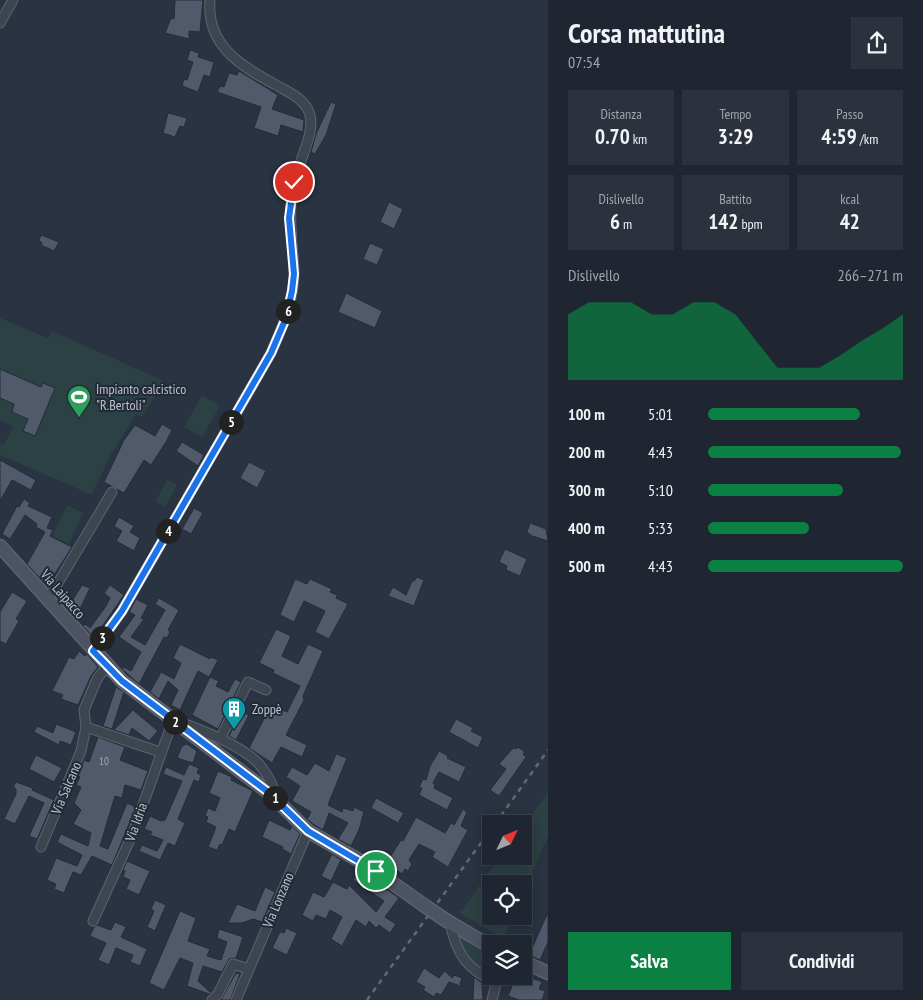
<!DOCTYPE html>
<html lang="it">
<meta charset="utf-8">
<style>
:root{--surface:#1f2631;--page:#2c323d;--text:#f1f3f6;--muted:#a1a5ab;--line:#3c434d;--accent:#0b8043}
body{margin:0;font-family:"PT Sans Narrow",sans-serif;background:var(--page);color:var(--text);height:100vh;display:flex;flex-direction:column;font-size:19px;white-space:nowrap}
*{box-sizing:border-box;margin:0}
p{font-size:16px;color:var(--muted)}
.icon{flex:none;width:28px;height:28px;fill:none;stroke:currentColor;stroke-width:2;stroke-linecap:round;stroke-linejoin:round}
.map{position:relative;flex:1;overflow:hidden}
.panel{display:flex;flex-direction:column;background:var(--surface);width:375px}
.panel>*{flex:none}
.needle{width:32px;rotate:47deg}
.tools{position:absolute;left:482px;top:815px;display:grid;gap:10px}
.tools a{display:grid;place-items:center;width:50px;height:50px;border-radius:0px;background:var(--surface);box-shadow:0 2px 12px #0003,0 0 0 1px var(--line);font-size:25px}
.pin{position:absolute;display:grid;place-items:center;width:42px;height:42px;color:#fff;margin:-21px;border:2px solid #fff;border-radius:50%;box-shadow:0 1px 5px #0007}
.km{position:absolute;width:25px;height:25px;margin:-12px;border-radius:50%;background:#222;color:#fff;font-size:14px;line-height:25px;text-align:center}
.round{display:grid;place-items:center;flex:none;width:52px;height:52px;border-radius:0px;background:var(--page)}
.summary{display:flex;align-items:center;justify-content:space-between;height:85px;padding:0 20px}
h1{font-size:28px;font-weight:600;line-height:38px}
.metrics{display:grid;grid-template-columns:repeat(3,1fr);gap:8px;height:85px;padding:5px 20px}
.metrics div{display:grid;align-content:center;border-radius:0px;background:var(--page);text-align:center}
.metrics b{font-size:21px;font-weight:600}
.metrics small{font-size:14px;font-weight:400}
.metrics p{font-size:14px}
.chart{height:140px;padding:10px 20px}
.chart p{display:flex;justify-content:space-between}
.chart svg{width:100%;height:90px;margin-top:5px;fill:var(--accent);opacity:.7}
.cta{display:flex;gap:10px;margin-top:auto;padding:10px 20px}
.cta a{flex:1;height:58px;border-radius:0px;background:var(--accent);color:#fff;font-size:20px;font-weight:600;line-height:58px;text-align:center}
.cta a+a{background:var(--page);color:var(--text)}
ul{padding:0 20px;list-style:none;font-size:16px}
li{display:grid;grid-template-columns:80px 60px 1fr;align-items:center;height:38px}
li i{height:12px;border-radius:6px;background:var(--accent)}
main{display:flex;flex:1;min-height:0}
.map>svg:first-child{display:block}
.green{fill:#2c4143}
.building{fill:#505a6a;stroke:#242c39}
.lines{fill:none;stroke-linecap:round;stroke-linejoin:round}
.street-casing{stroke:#5c636f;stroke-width:11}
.secondary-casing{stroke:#5c636f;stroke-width:15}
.street{stroke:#3d4551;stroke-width:9}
.secondary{stroke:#4c5464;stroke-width:12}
.rail{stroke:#606978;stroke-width:2.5;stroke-dasharray:5 5;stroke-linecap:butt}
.secondary-bridge-casing{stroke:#5c636f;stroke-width:15;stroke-linecap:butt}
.secondary-bridge{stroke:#4c5464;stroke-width:12}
.route-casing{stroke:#fff;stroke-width:10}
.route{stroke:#1a73e8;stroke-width:6}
.labels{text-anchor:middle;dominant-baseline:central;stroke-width:4;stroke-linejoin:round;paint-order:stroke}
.number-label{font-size:11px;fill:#a0a6b3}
.poi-label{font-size:14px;fill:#bbc0cb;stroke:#222a37;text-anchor:start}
.street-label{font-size:14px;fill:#bbc0cb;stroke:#222a37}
</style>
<main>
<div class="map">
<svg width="548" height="1000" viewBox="0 0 548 1000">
<rect width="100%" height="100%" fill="#293341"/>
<!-- green -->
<path class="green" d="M0,318L48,338L52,331L164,381L142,417L136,415L110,456L92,495L0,455V444L4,445L13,426L0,420Z
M202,395L220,406L202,437L184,427Z
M167,480L177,485L165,507L155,502Z
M67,505L83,513L69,544L52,536Z
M548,792V836L524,892V884H491V916H513L503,938L458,912L462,910L501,856H524V825Z
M461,937L491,956L490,970L484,972C474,965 470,956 460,948L459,938Z"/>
<!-- building -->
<path class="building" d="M175,0H203L200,32L189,31V39L165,33L171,18L174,19Z
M190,50L199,53L198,57L214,62L210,77L204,75L198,92L182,86L184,79L187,80L193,62L187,60Z
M239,71L278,95L272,109L304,120L303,132L281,125L278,136L254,128L261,107L217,92L220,86L224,87L229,73L237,75Z
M331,102L336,104L326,135L315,154L311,152L316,134Z
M168,113L187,118L184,127L180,126L175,137L163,133Z
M389,202L403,209L394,229L380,222Z
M41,235L59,242L54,251L41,245L42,243L39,240Z
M370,243L384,249L377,265L363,259Z
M346,293L382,311L375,328L338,312Z
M0,369L41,387L43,383L55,388L35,436L23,431L28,419L12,412L14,404L0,398Z
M162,424L172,430L166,442L151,465L144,460L124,493L104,482L124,440L135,425L155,436Z
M182,442L204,455L198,466L176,451Z
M0,460L36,480L31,490L12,480L0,501Z
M249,462L266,471L257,488L240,478Z
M24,499L30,503L28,506L52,517L47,528L53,530L50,536L72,547L47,586L27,564L45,532L36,527L37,524L25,515L10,539L2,534L17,506L19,507Z
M194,508L203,513L191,534L182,529Z
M119,517L134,526L130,532L140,538L134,551L116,541L122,531L114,526Z
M530,523L546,529L548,541L532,536L527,532Z
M505,549L527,559L520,576L506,570L507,566L499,562Z
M417,577L424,580L414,606L388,596L393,587L406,595L412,581H414Z
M295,579L307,584L310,579L332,589L330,592L337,595L336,598L348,604L329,639L315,632L325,611L319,608L304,601L294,622L280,615Z
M82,585L90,588L80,609L85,611L79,621L67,609Z
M110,585L124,595L94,638L83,626L85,624L90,628L106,606L110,598L104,593Z
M12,592L27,601L16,619L19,621L6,644L0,641V612Z
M159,598L179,610L168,630L170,632L167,638L164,637L139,684L122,669L124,667L131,671L141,652L119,637L135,615L129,612L136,599L148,605L141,618L144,619L131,637L145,645L165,610L155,604Z
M276,629L291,636L282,656L298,664L308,644L323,651L303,696L304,700L286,735L307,745L302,757L281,747L272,763L249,748L271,705L287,712L300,686L273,673L274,670L259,663Z
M180,644L210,659L211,657L218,660L209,677L198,671L180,710L171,705L178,690L168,681L159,699L150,692L161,672L174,679L181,663L173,658Z
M79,651L85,656L87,654L98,667L91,676L78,705L61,699L63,695L52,691L69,657L74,659Z
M210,677L219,681L216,686L228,692L235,679L241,682L218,729L192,715Z
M116,687L124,692L112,729L103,726Z
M133,710L158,731L149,741L132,728L129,735L114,730Z
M241,711L249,715L236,740L229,736Z
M456,719L473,728L471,731L483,737L478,748L449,732Z
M56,724L76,732L71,745L60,741L59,745L34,732L37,726L53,733Z
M98,737L125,747L120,760L148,771L141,790L125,785L122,798L115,796L100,846L108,849L127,803L136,807L112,865L92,856L81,875L73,872L64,893L54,889L56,884L47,880L56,858L77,866L82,855L57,842L61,834L88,846L91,833L73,824L81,810L74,803L81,787L76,785L80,777L78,776L84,760L89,762Z
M187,744L197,751L193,763L177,758L182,746Z
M518,747L525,752L523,754L526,757L499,796L490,790L506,769L499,764L513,748L516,749Z
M439,751L448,756L447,758L466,767L459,782L439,772L433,783L435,785L434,788L453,798L447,810L419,795L422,788L419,787L423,779L426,780L430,766Z
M336,754L347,758L328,805L342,812L343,808L353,811L354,807L364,812L359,830L351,846L338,839L348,823L329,813L323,830L313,824L307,819L311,812L292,801L300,786L286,777L292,767L307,775L315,763L329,771Z
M36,755L62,768L54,782L29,769Z
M189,764L199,768L197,773L201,775L199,782L194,780L178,819L185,823L175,846L168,843L160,860L139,851L142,845L157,851L163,840L150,835L152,832L144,829L150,816L161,821L165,820L182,781L163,774L166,767L184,775Z
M218,771L232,777L231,780L253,791L235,832L229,829L222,845L220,844L217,850L208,847L216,827L206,822L208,817L205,816L208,808L215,811L220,798L209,793Z
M16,782L33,788L32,790L54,800L37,839L29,836L44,803L29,796L15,824L4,819L16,794V789L13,787Z
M376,798L404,813L398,823L371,808Z
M463,809L467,812L461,826L468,830L448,867L432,857L435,852L419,844L409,860L412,864L408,871L405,869L402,874L386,863L401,840L403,841L416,817L445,833L451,823L454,825Z
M269,820L290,830L292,826L300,834L291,854L282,849L283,847L262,837Z
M332,854L341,860L331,881L321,876Z
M127,861L150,871L139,895L126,889L130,880L123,877L125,871L123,870Z
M359,870L399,898L385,917L396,924L390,933L379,925L376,928L369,921L366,927L356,920L342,946L331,939L342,917L330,910L326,919L316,915L313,921L302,915L313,892L324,897L333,882L347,889L349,885L376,912L384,901L353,880Z
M265,887L275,892L262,922L253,919L242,923H228L237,904L255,911Z
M155,900L166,905L155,931L147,927L154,911L151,909Z
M180,911L196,918L188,941L210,949L207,956L221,960L227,942L217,938L219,929L243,937L236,958L229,959L222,972L203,966L198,981L211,993L209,994L187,986L193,963L180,958L164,990L149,983Z
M548,912V942L540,960L529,955Z
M115,922L126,927L121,937L147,949L140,966L130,962L133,955L116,948L109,965L98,960L106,943L90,936L94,927L97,925L111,930Z
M286,928L297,933L287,955L272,948L280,932L284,933Z
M424,968L439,978L445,971L452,978L454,975L462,978L460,984L463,987L449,982L441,995L436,993L434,997L423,990L425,987L416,982Z
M236,973L240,974L230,1000H221Z
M516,976H527L542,982L539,989L545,991L542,1000H519L508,996Z
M474,977L482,983L483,1000H473Z"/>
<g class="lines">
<!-- street casing -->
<g class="street-casing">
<path id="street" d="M0,23L13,0
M47,598L55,588L112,492
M93,651L122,611L271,353C282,328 294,301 294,273C293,241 287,214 294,182C298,163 317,130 309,112C303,98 290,93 278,86C242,67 206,46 210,0
M86,727L160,752
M220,739L248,682L266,690
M41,847L81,751L86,727L84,710L97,679L107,666
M93,921L133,833L173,720C196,727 240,745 257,762C268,773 273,786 278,800
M450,923C457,955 466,968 496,983
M212,1000L218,994L233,964L249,969
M236,1000L308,831
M492,1000L498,976"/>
</g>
<!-- secondary casing -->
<g class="secondary-casing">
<path id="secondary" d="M0,546L122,681L268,792L308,831L367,865L425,906
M447,921L491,947
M524,962L548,973"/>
</g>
<!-- street -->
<use href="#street" class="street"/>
<!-- secondary -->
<use href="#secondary" class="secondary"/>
<!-- rail -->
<path class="rail" d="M495,824L548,750
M367,1000L491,829"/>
<!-- secondary-bridge casing -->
<g class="secondary-bridge-casing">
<path id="secondary-bridge" d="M425,906L447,921"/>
</g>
<!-- secondary-bridge -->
<use href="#secondary-bridge" class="secondary-bridge"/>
</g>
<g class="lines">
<!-- route casing -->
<g class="route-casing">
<path id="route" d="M294,182L289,218L294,274L292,291L286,318L271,353L122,611L93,651L122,681L268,792L308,831L376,871"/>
</g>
<!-- route -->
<use href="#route" class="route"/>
</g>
<!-- icons -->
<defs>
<g id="stadium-pin" transform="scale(1.25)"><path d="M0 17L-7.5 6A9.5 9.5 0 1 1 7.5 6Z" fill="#2e9e5b" stroke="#222a37"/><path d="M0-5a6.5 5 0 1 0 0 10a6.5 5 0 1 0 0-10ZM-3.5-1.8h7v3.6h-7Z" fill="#fff"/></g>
<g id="building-pin" transform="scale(1.25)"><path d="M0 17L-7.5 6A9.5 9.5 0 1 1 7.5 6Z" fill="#0f9aa8" stroke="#222a37"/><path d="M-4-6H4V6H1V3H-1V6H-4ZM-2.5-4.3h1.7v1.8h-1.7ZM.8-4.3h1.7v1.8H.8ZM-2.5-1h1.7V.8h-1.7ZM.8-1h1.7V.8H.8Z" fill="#fff"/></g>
</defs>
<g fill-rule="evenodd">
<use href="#stadium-pin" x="79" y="397"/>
<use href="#building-pin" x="234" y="709"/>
</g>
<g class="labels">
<!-- number labels -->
<g class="number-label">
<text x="104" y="761">10</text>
</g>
<!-- poi labels -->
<g class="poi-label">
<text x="96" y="389">Impianto calcistico<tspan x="96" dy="16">"R.Bertoli"</tspan></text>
<text x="252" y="709">Zoppè</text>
</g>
<!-- street labels -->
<g class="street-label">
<text transform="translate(63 594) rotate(49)">Via Laipacco</text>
<text transform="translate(66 788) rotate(-67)">Via Salcano</text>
<text transform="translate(136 822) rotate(-70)">Via Idria</text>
<text transform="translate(278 900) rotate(-67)">Via Lonzano</text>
</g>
</g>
</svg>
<div class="tools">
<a><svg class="needle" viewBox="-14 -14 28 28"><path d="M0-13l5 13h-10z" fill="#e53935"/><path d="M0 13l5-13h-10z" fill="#a1a5ab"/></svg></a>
<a><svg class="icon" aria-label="locate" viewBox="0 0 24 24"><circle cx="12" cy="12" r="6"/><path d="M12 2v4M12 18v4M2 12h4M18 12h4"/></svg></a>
<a><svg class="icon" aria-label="layers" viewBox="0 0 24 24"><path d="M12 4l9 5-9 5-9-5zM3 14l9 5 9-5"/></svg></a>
</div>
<div class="pin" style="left:376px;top:871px;background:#1e9e55"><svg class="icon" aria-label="arrive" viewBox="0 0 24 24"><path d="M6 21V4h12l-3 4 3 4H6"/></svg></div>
<div class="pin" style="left:294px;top:182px;background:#d93025"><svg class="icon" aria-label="check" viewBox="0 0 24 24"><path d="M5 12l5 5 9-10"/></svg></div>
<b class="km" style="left:275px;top:798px">1</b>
<b class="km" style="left:175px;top:722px">2</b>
<b class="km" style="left:102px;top:638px">3</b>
<b class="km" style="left:168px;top:531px">4</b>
<b class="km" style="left:231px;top:422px">5</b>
<b class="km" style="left:288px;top:311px">6</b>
</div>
<section class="panel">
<div class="summary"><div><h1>Corsa mattutina</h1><p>07:54</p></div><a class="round"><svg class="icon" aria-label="share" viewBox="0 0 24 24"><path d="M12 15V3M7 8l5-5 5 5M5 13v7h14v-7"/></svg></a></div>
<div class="metrics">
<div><p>Distanza</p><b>0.70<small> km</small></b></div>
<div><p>Tempo</p><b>3:29</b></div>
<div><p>Passo</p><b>4:59<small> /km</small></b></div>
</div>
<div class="metrics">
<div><p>Dislivello</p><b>6<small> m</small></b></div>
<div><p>Battito</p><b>142<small> bpm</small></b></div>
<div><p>kcal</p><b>42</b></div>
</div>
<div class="chart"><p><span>Dislivello</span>266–271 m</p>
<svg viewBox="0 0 160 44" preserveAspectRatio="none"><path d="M0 44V12L10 6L20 6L30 6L40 12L50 12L60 6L70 6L80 12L90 25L100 38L110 38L120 38L130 32L140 25L150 19L160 12V44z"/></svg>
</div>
<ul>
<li><b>100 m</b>5:01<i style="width:78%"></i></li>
<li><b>200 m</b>4:43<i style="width:99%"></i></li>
<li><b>300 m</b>5:10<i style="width:69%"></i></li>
<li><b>400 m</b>5:33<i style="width:52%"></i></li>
<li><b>500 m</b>4:43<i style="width:100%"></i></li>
</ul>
<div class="cta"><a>Salva</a><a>Condividi</a></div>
</section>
</main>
